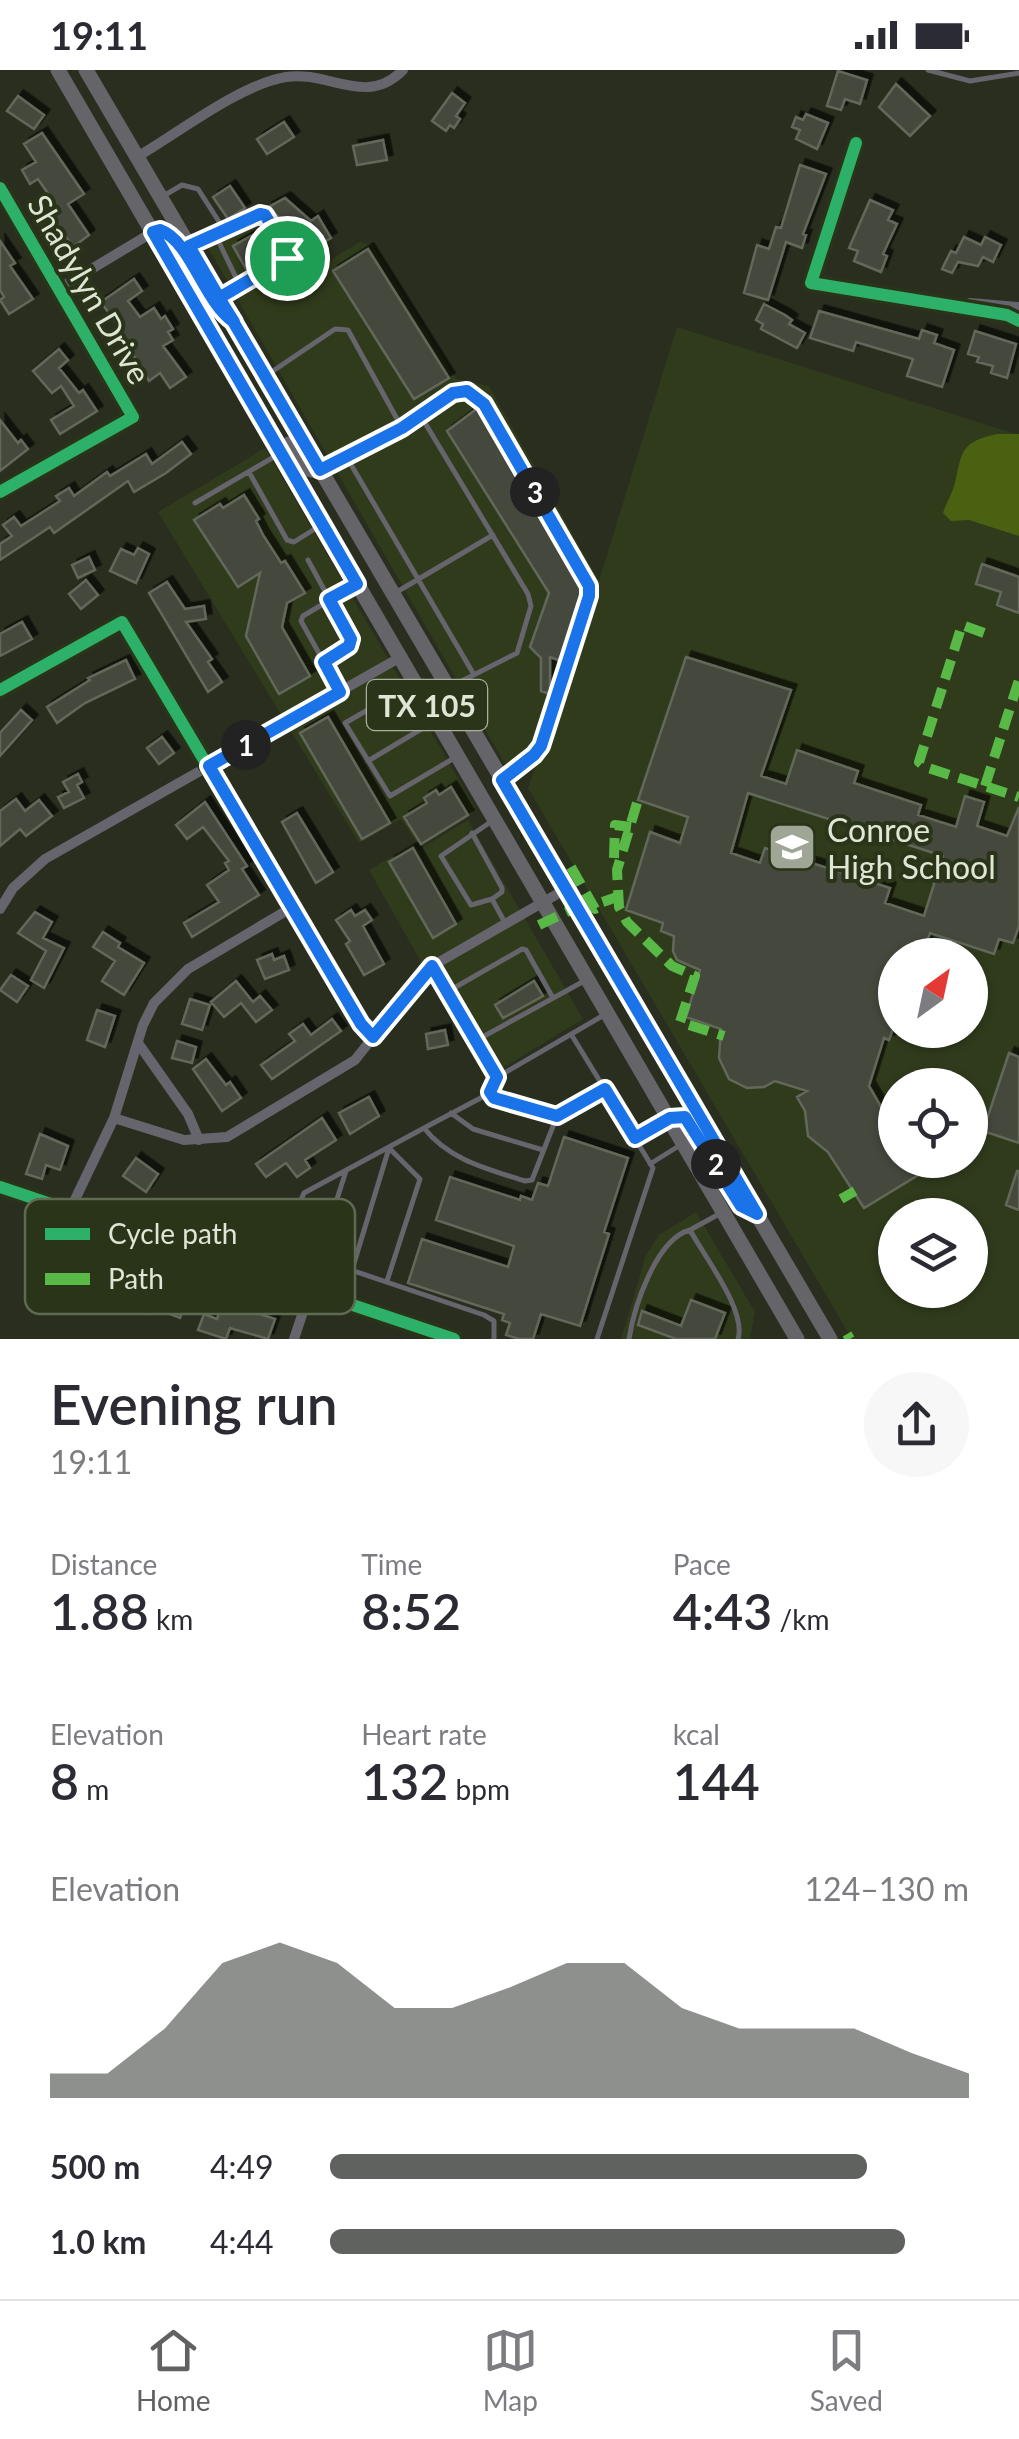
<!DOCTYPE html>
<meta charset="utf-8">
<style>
:root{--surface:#fff;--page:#f7f7f7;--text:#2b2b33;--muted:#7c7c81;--line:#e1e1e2;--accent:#5f625f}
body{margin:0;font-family:Lato,sans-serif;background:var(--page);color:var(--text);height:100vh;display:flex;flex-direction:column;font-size:38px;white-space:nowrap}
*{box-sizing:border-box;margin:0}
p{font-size:32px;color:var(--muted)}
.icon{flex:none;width:55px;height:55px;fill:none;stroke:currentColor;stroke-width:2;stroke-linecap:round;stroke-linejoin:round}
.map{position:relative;height:1269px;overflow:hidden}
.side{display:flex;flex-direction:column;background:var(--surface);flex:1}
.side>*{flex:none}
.needle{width:65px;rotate:33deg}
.buttons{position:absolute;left:878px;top:868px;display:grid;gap:20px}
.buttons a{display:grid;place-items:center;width:110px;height:110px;border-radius:50%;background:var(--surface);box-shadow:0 2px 8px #0004;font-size:50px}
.pin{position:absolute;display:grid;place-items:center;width:85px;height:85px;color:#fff;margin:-42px;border:5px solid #fff;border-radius:50%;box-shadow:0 2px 10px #0007}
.km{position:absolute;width:50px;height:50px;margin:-25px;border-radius:50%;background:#222;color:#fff;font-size:28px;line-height:50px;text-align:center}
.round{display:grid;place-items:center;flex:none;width:105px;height:105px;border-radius:52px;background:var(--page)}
.headline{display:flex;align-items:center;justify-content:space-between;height:170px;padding:0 50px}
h1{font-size:55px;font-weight:600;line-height:75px}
.metrics{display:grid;grid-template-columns:repeat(3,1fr);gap:15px;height:170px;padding:10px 50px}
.metrics div{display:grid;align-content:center}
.metrics b{font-size:50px;font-weight:600}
.metrics small{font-size:28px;font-weight:400}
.metrics p{font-size:28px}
.chart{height:280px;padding:20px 50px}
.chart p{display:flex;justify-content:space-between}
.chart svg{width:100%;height:180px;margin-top:10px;fill:var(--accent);opacity:.7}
ul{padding:0 50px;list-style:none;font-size:32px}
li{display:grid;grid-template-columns:160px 120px 1fr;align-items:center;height:75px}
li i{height:25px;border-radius:12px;background:var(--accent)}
.status{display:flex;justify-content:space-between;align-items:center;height:70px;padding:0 50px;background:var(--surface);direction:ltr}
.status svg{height:28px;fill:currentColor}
.menu{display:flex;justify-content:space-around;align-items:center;height:140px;border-top:2px solid var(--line);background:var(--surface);font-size:28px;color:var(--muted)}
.menu a{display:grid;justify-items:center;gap:5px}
.menu .selected{color:var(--accent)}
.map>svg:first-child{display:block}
.built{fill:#303b1c;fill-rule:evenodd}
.forest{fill:#4a6111}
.building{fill:#44493c;stroke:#62675a;stroke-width:2.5;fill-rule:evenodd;filter:url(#shadow)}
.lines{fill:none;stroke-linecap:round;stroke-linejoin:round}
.service{stroke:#66646c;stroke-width:5}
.minor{stroke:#66646c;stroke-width:10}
.primary{stroke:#656469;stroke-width:15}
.quiet{stroke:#58b947;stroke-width:10;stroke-dasharray:20 10;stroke-linecap:butt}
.cycleway-casing{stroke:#2a3419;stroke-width:19}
.cycleway{stroke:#2db169;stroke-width:12}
.route-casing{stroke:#fff;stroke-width:20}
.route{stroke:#1a73e8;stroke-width:12}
.labels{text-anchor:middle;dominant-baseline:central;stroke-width:8;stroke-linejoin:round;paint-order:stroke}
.shield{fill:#2a3419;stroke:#a9b19d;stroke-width:2.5}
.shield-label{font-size:30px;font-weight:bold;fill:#dfe6d5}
.street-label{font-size:32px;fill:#dfe6d5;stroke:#2a3419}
.poi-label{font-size:32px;fill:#dfe6d5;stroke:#2a3419;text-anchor:start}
.key{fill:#2a3419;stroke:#606951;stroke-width:2.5}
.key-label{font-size:28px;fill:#dfe6d5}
</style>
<div class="status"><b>19:11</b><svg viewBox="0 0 49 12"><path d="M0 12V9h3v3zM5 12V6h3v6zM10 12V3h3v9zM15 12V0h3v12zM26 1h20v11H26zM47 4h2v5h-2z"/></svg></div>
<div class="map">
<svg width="1019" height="1269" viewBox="0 0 1019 1269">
<defs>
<filter id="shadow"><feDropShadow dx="5.5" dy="-5.5" stdDeviation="0" flood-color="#0009"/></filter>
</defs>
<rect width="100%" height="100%" fill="#292e1f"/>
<!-- built -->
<path class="built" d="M258,134L295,171L312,201L360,172L372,175L456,309L489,316L599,511L677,257L1019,365V1269H852L528,718L544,672L506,696L199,162ZM895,885H970V960H895ZM895,1015H970V1090H895ZM895,1145H970V1220H895Z
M265,378L475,737L471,744L420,777L401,749L359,773L158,442Z
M468,750L583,949L487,1008L369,800L413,774L418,780Z
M696,1142L755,1242L750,1269H621L646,1185L659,1165Z"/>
<!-- forest -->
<path class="forest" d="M997,364H1019V466L969,450L951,451L943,443C946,433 952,424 955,413C962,381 961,372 997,364Z"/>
<!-- building -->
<path class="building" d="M838,1L867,10L860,34L845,29L841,40L827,36Z
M896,14L930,46L910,66L879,37Z
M452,23L465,33L456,46L460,49L454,58L450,55L446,61L432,51Z
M18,26L44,45L34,59L7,41Z
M806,44L828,53L817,79L796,69L800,60L792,57L796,47L803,50Z
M284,52L294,67L267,84L257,69Z
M42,63L84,124L68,134L89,165L73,177L55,151L57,150L45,131L51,128L38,109L30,114L22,100L36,92L24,74Z
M383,70L387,90L357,95L353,76Z
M800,95L826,104L803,164L806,165L802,178L786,172L768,230L744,223L757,175L769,179L776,157L781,158Z
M230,116L245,138L228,149L213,127Z
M285,128L311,151L318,146L331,168L309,181L296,159L267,138Z
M870,130L893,140L888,150L897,154L883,184L887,186L881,202L854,191L858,181L849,178Z
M258,162L273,189L258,198L255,194L246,199L233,176Z
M964,167L981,175L985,167L1001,175L993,192L983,187L978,196L958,192L952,203L942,199L951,181L956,183Z
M0,171L15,193L10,196L33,229L9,244L0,230L4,227L0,220Z
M368,179L449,308L414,329L333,201Z
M300,188L305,197L298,201L301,207L273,225L264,209Z
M134,209L142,221L128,231L140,247L154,238L161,249L165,246L173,259L168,262L173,270L163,276L186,307L170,318L160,303L149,311L118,260L120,259L101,232Z
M764,234L785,245L792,250L789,254L805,263L797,278L761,259L763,254L756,250Z
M819,241L919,269L922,260L937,265L934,273L954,280L942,317L907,306L913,289L856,272L853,281L810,268Z
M975,261L1016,274L1007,308L991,303L993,296L977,292L979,287L968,284Z
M59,279L68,290L59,298L79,323L83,320L97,341L60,364L51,350L74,336L61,316L52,323L33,301Z
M479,337L583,521L561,591L550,587V624L541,621V588L530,577L549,523L447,361Z
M0,350L18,373L21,370L28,379L0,401Z
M182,372L191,384L166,403L134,422L128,411L54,463L50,457L0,490V474L12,466L3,455L14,447L21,456L60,431L56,426L69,418L74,426L107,402L110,406L146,384L152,394Z
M244,425L259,449L256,451L263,465L281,493L285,491L305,523L287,533L282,557L310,606L279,624L246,566L260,503L238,517L194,450L220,434L223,438Z
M138,478L149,484L136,513L110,501L121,479L134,485Z
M89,487L95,500L78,508L72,495Z
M982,494L1019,507V543L997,535L1001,522L976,514Z
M86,510L98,525L81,539L69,524Z
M167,512L185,539L204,536L206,549L186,552L212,589L208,592L222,612L208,622L149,523Z
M22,552L32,569L0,586V564Z
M686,587L791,620L761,706L786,714L797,680L858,701L854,713L921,735L918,745L956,757L965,726L984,732L977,756L1007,766L1019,737V856L1013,873L999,869L994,884L930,863L922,885H895V953L889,970L884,968L869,1016L895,1061V1090H912L920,1104L864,1138L828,1082L808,1066L805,1041L797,1027L807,1021L775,1011L764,1017L747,1018L729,1009L719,988L721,959L686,947L700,900L677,890L673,881L674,866L661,861L663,853L626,840L650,762L680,773L688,747L638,730ZM748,723L943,786L924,846L885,833L890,818L765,778L760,793L731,783Z
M126,590L135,609L85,633L57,653L47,637L90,610L88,608Z
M21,640L32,650L0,686V663Z
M328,647L390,753L362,769L300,663Z
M162,667L174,683L159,694L147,678Z
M78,704L82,712L77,715L84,728L64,738L58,727L69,722L63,712Z
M451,717L468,745L421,774L404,747L427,733L424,728L436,720L439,725Z
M16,729L25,741L39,730L52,746L26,766L20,759L0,776V741Z
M205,732L247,796L242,799L259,825L192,867L184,853L219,832L207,815L229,800L225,793L229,791L203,757L187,769L176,755Z
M297,743L333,802L316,813L282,752Z
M413,778L456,854L433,868L389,792Z
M351,840L355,846L365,840L372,850L363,856L384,894L364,905L346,874L350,871L336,850Z
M35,842L52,852L43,868L64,878L44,918L31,910L46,881L18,863Z
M103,862L120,873L118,877L144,893L124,925L102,911L115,891L93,877Z
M272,884L274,890L284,886L289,900L265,909L257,890Z
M11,905L28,916L17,932L0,920Z
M236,911L253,932L260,926L272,940L256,952L241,933L224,947L211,932Z
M534,911L543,926L503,948L495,935Z
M190,929L210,935L202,960L182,954Z
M97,940L115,946L105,977L87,970Z
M332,949L341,961L272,1009L261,995L295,971L289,964L303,954L311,965Z
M445,960L448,975L428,979L426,964Z
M177,971L196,977L192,993L172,988Z
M1009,983L1019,987V1073L983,1061Z
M206,989L226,1015L230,1012L241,1028L222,1041L193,999Z
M369,1027L379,1046L350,1064L339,1043Z
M322,1048L336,1070L305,1090L310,1098L297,1107L286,1093L266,1107L256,1094Z
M40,1064L68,1076L60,1100L46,1095L42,1109L26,1104Z
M564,1067L628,1088L604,1162L609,1164L580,1256L541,1244L533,1269H519L506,1265L510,1253L502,1250L504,1244L408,1213L422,1169L508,1197L514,1176L436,1150L450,1107L520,1130L521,1126L532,1130L538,1113L548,1116Z
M136,1088L158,1104L146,1122L123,1106Z
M1017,1101H1019V1140L1006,1135Z
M147,1213L170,1223L173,1216L190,1223L180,1248L152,1237L149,1244L136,1239Z
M691,1230L725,1243L715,1269H676L638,1255L642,1241L681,1256Z
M223,1232L275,1249L268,1269L230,1258L226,1269L198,1260L204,1244L217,1249Z"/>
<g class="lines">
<!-- service -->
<path class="service" d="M928,0L970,11L1019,3
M165,125L182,115L198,119L225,161
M216,166L240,216
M190,175L209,164L216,166L260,143L265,145L288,183L287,188L222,226
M267,305L335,259L348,260L402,358
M419,343L528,524L531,536L517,583L450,617
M346,386L473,603
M323,399L402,358L453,323L467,321L484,333L590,520L541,676L534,685L504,708
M249,402L287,470L294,472L321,455
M195,433L279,384
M308,490L351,569L349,576L324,592
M395,523L493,465
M411,615L345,653L390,726L456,687
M340,621L301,551L303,546L355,515
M368,691L433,652
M492,751L441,786L471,835L492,829L504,851
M472,763L502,818V822L492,829
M433,897L497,1007
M447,922L522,879L526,880L553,928
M571,964L653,1098L597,1269
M477,970L586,910
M491,1023L494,1029L557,1046L605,1019
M451,1043L473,1059L543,1080
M424,1058L490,1023L494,1009L604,945
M635,1069L667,1049
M650,1094L682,1074
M721,1143L690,1160C704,1186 747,1241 738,1269
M280,1176L484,1245L494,1251V1269
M318,1188L346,1101
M352,1200L389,1078L420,1109L387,1211
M268,1207L304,1123L424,1058C449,1090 488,1099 525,1111L532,1110L557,1046
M629,1269C634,1237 656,1169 690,1160"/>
<!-- minor -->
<path class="minor" d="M856,73L811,213L1007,245L1019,251
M137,87C178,63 241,14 286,7C329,0 366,38 403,0
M0,118L133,347L0,422
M60,218L153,162
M970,233L1019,237
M0,620L122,552L361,954L373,967
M0,839L13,818L45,789L399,588
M138,973L188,1044L199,1070
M114,1048L184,1070L227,1067L355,990L427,899L566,819
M0,1117L454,1269
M70,1140L114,1048L143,955L154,933L188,899L291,838
M294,1269L310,1221"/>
<!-- primary -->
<path class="primary" d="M58,0L797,1269
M86,0L830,1269
M289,374C297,388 301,403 320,400
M670,1048C692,1042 699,1066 709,1083"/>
<!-- quiet -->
<path class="quiet" d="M984,563L962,555L919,692L925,697L1019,727
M985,716L1019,610
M637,733L617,800L619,837L627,852L672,896L695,906L680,952L724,966
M614,788L615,755L631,757
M571,797L595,839L600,836V833L617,827
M539,855L590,831
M841,1129L855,1121
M847,1264L850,1269"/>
<!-- cycleway casing -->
<g class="cycleway-casing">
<path id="cycleway" d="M856,73L811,213L1007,245L1019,251
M0,118L133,347L0,422
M0,620L122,552L361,954L373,967
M0,1117L454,1269"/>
</g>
<!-- cycleway -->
<use href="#cycleway" class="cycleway"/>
</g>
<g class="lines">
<!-- route casing -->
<g class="route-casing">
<path id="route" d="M287,188L219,228L234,252C203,231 191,171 160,160L153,162L357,514L329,529L351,569L349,576L324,592L340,622L209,696L361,954L373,967L432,896L497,1007L490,1022L494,1028L557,1046L605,1019L635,1068L670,1048L685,1047L741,1136L757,1144L502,710L534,685L541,676L589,526V516L484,334L467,321L453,323L402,358L320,400C276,325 233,250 189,176L260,144L265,145L288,183L287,188"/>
</g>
<!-- route -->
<use href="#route" class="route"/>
</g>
<!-- icons -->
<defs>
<g id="school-square" transform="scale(2.5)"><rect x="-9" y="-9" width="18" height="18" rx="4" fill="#9fa695" stroke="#2a3419"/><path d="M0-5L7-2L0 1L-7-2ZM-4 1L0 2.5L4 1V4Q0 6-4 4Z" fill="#fff"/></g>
</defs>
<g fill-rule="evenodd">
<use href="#school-square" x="792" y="777"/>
</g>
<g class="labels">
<!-- shield labels -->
<rect class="shield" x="367" y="610" width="120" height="50" rx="8"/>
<g class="shield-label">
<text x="427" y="635">TX 105</text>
</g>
<!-- street labels -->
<g class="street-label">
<text transform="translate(90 219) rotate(60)">Shadylyn Drive</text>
</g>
<!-- poi labels -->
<g class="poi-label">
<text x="827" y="759">Conroe<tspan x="827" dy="37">High School</tspan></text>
</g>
</g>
<!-- legend -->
<rect x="25" y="1129" width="330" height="115" rx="15" class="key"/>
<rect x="45" y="1158" width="45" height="12" fill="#2db169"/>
<rect x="45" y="1203" width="45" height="12" fill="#58b947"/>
<g class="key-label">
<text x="108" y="1174">Cycle path</text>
<text x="108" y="1219">Path</text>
</g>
</svg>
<div class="buttons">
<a><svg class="needle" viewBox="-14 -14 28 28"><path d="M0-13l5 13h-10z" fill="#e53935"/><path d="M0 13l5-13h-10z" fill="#7c7c81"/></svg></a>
<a><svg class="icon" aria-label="locate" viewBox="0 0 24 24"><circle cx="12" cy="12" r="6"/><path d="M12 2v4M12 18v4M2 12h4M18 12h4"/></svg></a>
<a><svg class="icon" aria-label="layers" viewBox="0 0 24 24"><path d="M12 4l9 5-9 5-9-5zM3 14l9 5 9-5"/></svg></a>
</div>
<div class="pin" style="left:287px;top:188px;background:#1e9e55"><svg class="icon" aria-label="arrive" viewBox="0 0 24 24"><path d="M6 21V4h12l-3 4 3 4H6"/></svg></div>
<b class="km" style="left:246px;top:675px">1</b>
<b class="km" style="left:716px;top:1094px">2</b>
<b class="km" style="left:535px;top:422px">3</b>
</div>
<section class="side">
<div class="headline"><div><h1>Evening run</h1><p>19:11</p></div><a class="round"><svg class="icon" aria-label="share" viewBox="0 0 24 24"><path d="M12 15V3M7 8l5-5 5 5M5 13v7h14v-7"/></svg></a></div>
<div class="metrics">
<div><p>Distance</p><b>1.88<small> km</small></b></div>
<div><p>Time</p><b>8:52</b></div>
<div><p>Pace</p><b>4:43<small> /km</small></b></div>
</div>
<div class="metrics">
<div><p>Elevation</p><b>8<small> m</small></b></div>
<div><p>Heart rate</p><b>132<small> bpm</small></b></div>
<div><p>kcal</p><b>144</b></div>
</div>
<div class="chart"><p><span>Elevation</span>124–130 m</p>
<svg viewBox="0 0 160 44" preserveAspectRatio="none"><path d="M0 44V38L10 38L20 27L30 11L40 6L50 11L60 22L70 22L80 17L90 11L100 11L110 22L120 27L130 27L140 27L150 33L160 38V44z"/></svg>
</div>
<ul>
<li><b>500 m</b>4:49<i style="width:84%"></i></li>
<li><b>1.0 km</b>4:44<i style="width:90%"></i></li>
</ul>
</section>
<nav class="menu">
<a class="selected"><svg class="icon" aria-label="home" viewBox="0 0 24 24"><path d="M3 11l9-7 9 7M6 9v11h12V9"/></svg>Home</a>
<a><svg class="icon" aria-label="map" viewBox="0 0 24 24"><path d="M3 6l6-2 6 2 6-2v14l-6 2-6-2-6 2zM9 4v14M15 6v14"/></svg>Map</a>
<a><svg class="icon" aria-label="saved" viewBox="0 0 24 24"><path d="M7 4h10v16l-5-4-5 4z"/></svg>Saved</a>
</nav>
